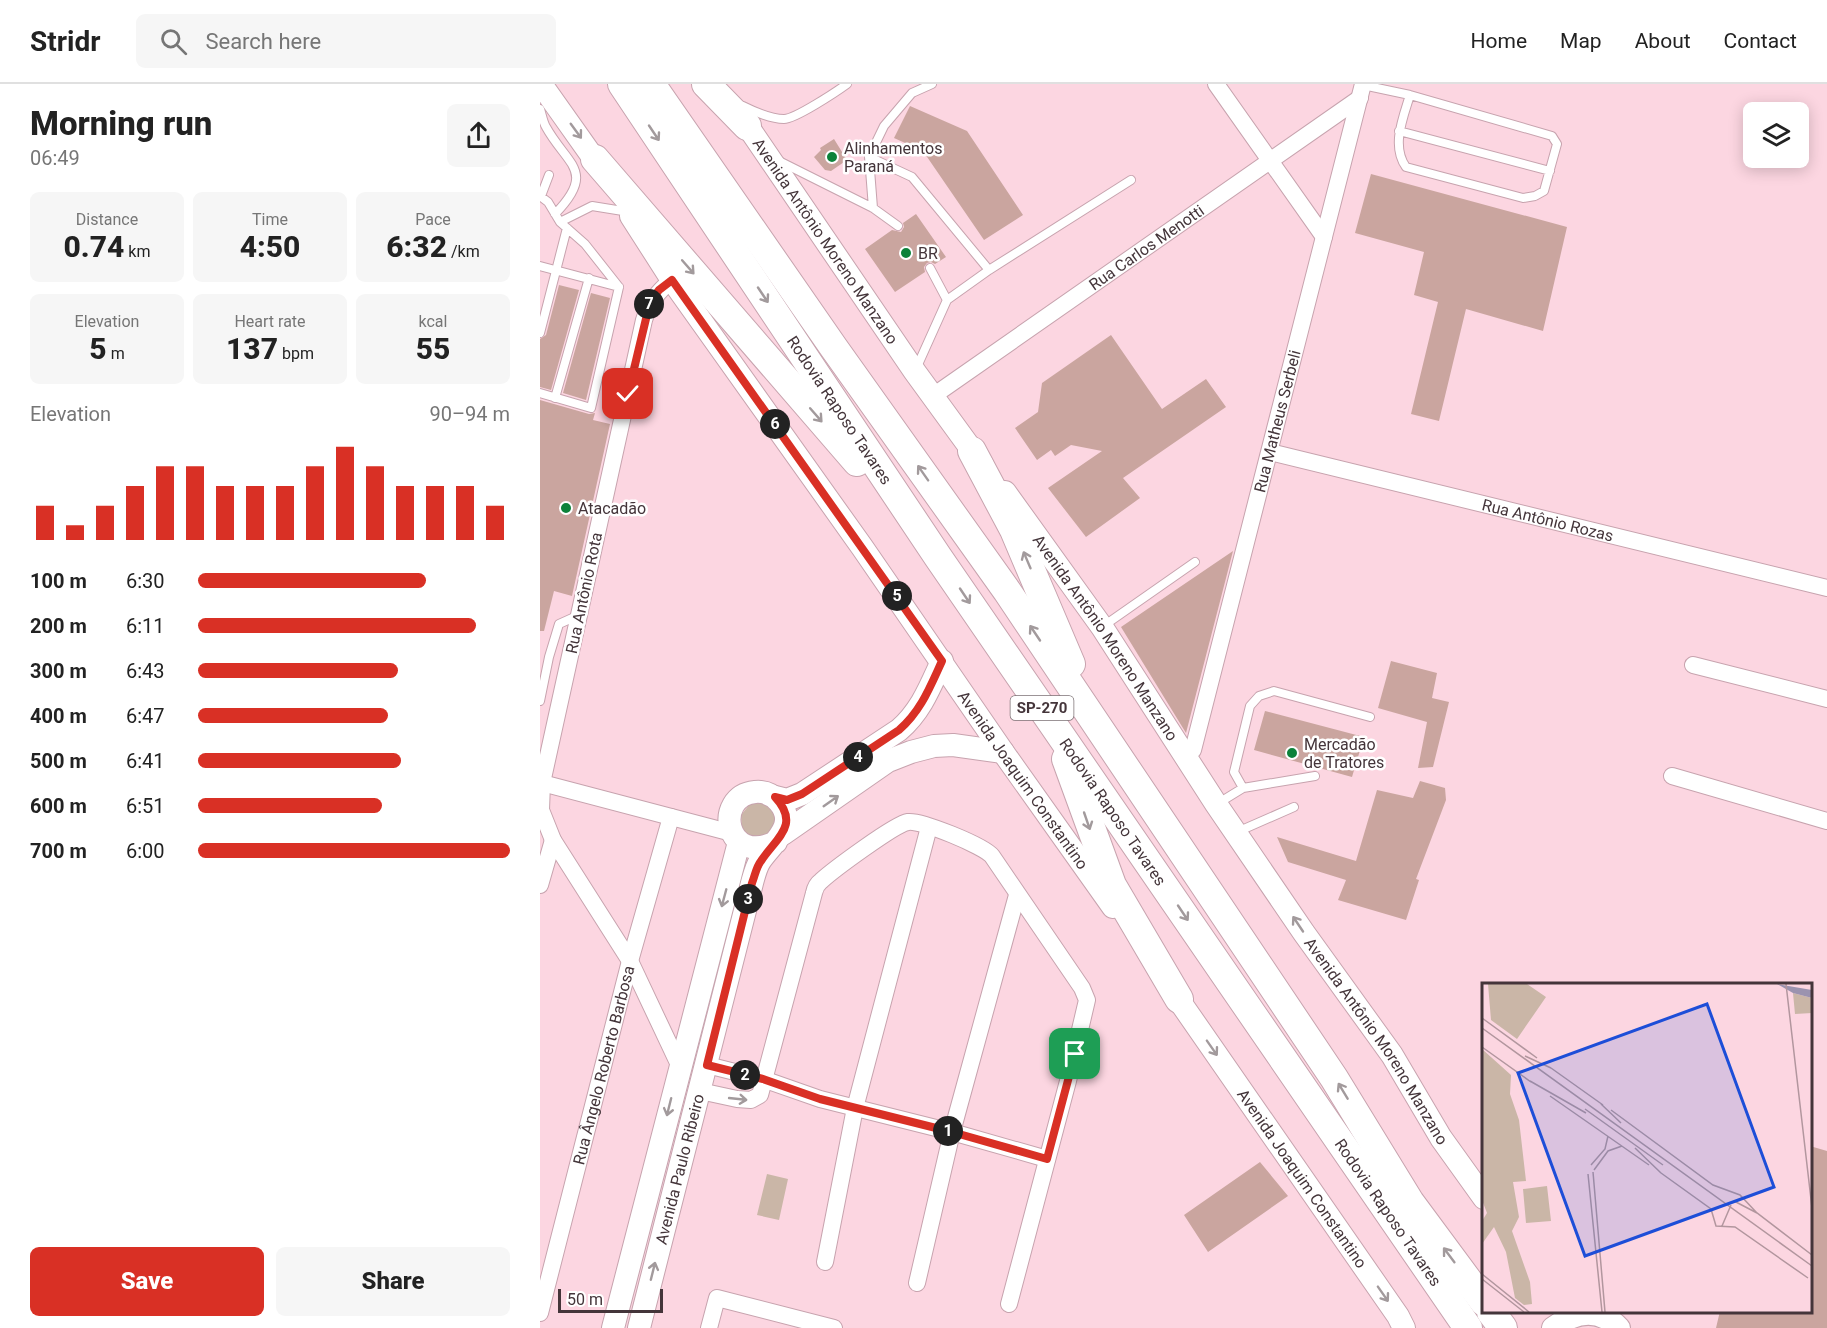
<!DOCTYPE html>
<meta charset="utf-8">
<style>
:root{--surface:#fff;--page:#f6f6f6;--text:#222;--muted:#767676;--line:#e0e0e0;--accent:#d93025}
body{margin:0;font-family:Roboto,sans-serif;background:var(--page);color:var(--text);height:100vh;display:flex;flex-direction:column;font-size:22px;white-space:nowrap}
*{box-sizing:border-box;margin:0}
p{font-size:20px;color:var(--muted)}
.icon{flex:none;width:33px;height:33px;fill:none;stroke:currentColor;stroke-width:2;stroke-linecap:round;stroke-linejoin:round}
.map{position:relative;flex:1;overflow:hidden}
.panel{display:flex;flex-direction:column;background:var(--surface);width:540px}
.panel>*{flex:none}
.tools{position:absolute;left:1203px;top:18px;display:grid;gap:12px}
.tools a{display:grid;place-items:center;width:66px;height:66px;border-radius:9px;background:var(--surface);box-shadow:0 3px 15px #0003;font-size:30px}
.scale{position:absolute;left:18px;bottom:15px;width:105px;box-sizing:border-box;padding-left:6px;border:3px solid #44353a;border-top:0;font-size:16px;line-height:21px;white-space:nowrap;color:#44353a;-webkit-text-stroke:4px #fff;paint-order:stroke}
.pin{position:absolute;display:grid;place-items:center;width:51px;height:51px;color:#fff;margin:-26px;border-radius:12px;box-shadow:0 3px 9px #0006}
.km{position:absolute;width:30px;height:30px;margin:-15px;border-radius:50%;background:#222;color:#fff;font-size:16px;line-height:30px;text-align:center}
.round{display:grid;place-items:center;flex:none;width:63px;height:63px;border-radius:9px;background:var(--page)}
.summary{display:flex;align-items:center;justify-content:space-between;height:102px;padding:0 30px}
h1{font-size:33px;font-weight:800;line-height:45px}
.metrics{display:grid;grid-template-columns:repeat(3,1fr);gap:9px;height:102px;padding:6px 30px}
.metrics div{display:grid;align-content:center;border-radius:9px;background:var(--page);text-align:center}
.metrics b{font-size:30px;font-weight:800}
.metrics small{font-size:16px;font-weight:400}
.metrics p{font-size:16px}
.chart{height:168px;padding:12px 30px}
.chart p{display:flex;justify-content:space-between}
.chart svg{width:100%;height:108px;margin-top:6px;stroke:var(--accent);stroke-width:6}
.primary-button{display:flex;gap:12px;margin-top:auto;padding:12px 30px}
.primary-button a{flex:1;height:69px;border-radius:9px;background:var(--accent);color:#fff;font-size:24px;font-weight:800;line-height:69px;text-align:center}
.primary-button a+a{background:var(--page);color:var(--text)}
ul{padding:0 30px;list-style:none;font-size:20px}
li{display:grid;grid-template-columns:96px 72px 1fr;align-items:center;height:45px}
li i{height:15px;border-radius:8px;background:var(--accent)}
header{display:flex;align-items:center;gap:36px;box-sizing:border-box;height:84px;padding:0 30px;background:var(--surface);border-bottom:2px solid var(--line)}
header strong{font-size:28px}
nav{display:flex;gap:33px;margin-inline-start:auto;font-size:21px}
.search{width:420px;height:54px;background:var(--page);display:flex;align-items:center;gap:15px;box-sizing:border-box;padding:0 21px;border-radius:9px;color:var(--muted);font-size:22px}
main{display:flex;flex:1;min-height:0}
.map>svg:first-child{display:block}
.green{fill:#cab6a7}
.building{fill:#caa59f}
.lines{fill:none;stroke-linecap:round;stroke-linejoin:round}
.lane-casing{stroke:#c7a3ae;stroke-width:10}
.street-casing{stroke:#c7a3ae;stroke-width:18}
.secondary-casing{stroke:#c7a3ae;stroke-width:24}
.highway-casing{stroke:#c7a3ae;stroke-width:30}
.lane{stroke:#fff;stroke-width:8}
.street{stroke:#fff;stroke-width:16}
.secondary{stroke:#fff;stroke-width:22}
.highway{stroke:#fff;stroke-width:28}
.oneway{stroke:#a29a9c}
.route-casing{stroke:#fff;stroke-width:12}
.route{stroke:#d93025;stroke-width:8}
.poi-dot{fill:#0c823a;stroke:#fff;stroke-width:2}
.labels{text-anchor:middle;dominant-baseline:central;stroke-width:5;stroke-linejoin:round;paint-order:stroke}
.shield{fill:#fff;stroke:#7c7275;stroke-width:1.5}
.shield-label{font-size:15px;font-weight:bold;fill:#44353a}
.poi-label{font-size:16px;fill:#44353a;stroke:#fff;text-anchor:start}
.street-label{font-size:16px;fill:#44353a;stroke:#fff}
.inset-road{fill:none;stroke:#b2969e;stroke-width:1.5}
.view{fill:#1d4ed8;fill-opacity:0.15;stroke:#1d4ed8;stroke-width:3}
.inset-edge{fill:none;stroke:#44353a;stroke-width:3}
</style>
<header>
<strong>Stridr</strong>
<div class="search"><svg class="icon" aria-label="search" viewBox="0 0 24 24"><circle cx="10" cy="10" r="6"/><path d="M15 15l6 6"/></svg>Search here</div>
<nav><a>Home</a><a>Map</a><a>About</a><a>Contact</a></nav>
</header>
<main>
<section class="panel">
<div class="summary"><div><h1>Morning run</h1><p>06:49</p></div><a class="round"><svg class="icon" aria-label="share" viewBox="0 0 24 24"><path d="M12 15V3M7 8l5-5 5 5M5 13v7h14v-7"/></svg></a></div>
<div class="metrics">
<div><p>Distance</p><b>0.74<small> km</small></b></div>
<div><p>Time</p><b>4:50</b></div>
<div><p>Pace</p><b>6:32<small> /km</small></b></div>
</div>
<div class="metrics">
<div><p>Elevation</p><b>5<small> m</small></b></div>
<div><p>Heart rate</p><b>137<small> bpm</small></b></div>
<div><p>kcal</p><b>55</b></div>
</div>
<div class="chart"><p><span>Elevation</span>90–94 m</p>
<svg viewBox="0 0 160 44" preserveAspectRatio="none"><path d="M5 44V30M15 44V38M25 44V30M35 44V22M45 44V14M55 44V14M65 44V22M75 44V22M85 44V22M95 44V14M105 44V6M115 44V14M125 44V22M135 44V22M145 44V22M155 44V30"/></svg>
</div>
<ul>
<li><b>100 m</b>6:30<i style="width:73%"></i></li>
<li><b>200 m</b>6:11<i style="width:89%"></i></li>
<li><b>300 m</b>6:43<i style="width:64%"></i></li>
<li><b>400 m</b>6:47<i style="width:61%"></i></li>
<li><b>500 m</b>6:41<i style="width:65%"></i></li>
<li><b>600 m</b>6:51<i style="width:59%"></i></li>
<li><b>700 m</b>6:00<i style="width:100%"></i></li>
</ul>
<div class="primary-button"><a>Save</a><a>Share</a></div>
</section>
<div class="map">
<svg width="1287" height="1244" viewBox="0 0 1287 1244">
<rect width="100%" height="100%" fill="#fcd6e1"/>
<!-- green -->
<path class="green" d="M225,718L236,727L234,749L214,755L202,746L201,731L210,720Z
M227,1090L248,1095L239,1136L217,1131Z"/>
<!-- building -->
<path class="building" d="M370,22L427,47L483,131L444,156L383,67L354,54Z
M294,55L307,76L291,87L285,86L274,73L281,66L280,64Z
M831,90L1027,143L1003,247L926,225L899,337L871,330L898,218L874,211L884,168L815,149Z
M376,130L406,173L395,180L391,178L387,179L384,183L385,188L355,208L325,165L352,146L361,148L364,143L363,139Z
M19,201L39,206L11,306L0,303V255L6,251Z
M51,209L70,214L46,316L23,309Z
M571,251L622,325L666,295L686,323L583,394L600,414L546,453L508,404L562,367L531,361L515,372L511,366L497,376L475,344L498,328L502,299Z
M0,316L49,330L55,329L53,336L70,340L32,512L14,507L4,547H0Z
M693,467L646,649L581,543Z
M851,577L897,589L892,614L909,618L893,683L878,684L887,638L838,624Z
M725,627L824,653L812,693L714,666Z
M880,697L905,704L906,716L876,795L879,796L866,836L798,816L806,796L748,778L737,753L816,777L837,706L873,714Z
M1270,1062L1287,1067V1244H1176L1180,1227H1270Z
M720,1078L748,1112L668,1168L644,1131Z"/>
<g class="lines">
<!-- lane casing -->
<g class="lane-casing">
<path id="lane" d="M823,1L870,11L1012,52L1017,60L1004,107L995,112L983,114L866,83C851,62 863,34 870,11
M203,22C215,28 230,35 244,35C255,35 296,8 307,0
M0,25C2,31 3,38 6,43C27,81 57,87 15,130
M859,47L1010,87
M329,73L372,93L449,186
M239,77L333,124L358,142
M0,112L8,118L20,138L45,160L79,203L0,182
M1,112L9,91
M333,124L329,73L344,42L372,9L392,0
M20,138L52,122L89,128
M390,184L407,216
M0,249L27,144
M376,285L407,216L449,186L591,96
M0,309L51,324L79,203
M15,314L49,194
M562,543L655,478
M0,617L9,573L19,540L39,531
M703,704L694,688L710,622L719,612L734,607L830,633
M677,720L703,704L775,692
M697,748L754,723"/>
</g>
<!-- street casing -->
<g class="street-casing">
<g id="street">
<path d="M676,0L784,153"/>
<path d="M132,196C117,208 110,218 104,236L2,699L1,726L13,756L90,877L140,983"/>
<path id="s1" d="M393,312L820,14"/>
<path id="s2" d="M730,368L1287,504"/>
<path d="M1153,581L1287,615"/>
<path id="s3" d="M645,673L653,666L823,0"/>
<path d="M1132,692L1287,737"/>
<path d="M2,699L192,749"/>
<path d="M0,801L13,756"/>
<path d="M167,981L223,995L280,1015L412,1048L507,1075"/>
<path d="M160,1007L197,1015L211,1016L220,1011L274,809C275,804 277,800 281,797C293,786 355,740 368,738C381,736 444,762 452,772L542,904L547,916L528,997L469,1220"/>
<path d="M285,1178L315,1024L389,743"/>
<path d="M377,1199L412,1048L477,811"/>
<path id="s4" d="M0,1229L90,877L131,733"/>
<path d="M169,1244L177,1214L294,1244"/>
</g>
</g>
<!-- secondary casing -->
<g class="secondary-casing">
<g id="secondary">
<path d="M1,0L64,89"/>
<path id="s5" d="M198,28L375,288L442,380"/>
<path id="s6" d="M91,132L132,196L322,463L463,668L573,823"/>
<path id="s7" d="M465,408L562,543L676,720L764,849L852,971L901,1054L944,1114"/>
<path d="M235,713L247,716L262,710L359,646C381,627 390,603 402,577"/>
<path d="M243,750L348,677L371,668L394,662L413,661L463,668"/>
<path id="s8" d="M629,902L858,1232L864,1244"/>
<path d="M73,1244L199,758"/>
<path id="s9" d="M99,1244L212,799C214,792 216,783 220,777C232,759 259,741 239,718C233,711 225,707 215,708C173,712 185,783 236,758"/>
<path d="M1013,1244C1034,1228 1059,1223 1079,1244"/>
</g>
</g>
<!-- highway casing -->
<g class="highway-casing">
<g id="highway">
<path id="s10" d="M82,0L398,473L928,1244"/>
<path d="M111,0L294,264L467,507L794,994L870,1118L944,1218"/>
<path d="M166,0L207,42"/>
<path d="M55,75L317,378"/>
<path d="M432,367L474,446L531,580"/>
<path d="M526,675L572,801L639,915"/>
<path d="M951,1228L963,1244"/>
</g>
</g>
<!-- lane -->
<use href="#lane" class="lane"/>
<!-- street -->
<use href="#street" class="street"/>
<!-- secondary -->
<use href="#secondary" class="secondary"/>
<!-- highway -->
<use href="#highway" class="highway"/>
</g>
<!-- one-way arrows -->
<defs><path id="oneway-shaft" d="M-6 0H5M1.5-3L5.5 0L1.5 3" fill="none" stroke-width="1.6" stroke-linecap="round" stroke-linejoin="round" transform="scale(1.5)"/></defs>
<g class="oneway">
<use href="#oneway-shaft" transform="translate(36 47) rotate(54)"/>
<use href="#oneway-shaft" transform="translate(114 49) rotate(56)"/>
<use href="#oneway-shaft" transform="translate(148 183) rotate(49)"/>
<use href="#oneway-shaft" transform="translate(223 211) rotate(56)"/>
<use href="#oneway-shaft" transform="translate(276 331) rotate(49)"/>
<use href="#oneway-shaft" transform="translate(383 389) rotate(-125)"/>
<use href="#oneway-shaft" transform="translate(487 476) rotate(-113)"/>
<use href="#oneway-shaft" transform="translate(425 512) rotate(56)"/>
<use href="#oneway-shaft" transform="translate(495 549) rotate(-124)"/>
<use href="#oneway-shaft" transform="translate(291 717) rotate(-35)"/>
<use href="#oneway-shaft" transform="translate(547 737) rotate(71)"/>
<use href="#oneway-shaft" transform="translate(184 814) rotate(105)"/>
<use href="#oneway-shaft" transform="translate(643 829) rotate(56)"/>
<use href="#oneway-shaft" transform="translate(758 840) rotate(-124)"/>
<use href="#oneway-shaft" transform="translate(672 964) rotate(55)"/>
<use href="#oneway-shaft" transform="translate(803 1007) rotate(-121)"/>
<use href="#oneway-shaft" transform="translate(198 1015) rotate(6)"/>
<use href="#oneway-shaft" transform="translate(129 1023) rotate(104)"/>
<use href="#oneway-shaft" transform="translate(909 1171) rotate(-127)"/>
<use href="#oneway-shaft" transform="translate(113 1187) rotate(-76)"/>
<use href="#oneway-shaft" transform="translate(843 1210) rotate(55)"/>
</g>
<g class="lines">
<!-- route casing -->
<g class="route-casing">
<path id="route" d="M88,310L110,218L119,206L132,196L402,577C390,603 381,627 359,646L262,710L247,716L235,713C261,741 236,754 221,777C216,783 215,792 212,799L167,981L223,995L280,1015L412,1048L507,1075L535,970"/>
</g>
<!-- route -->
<use href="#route" class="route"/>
</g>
<!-- markers -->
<g class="poi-dot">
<circle cx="292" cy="73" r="6"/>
<circle cx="366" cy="169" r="6"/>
<circle cx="26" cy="424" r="6"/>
<circle cx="752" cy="669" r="6"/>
</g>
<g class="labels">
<!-- shield labels -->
<rect class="shield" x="470.5" y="612" width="63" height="24" rx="4.5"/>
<g class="shield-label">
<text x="502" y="624">SP-270</text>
</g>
<!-- poi labels -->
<g class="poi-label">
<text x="304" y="64">Alinhamentos<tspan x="304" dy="18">Paraná</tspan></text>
<text x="378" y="169">BR</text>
<text x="38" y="424">Atacadão</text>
<text x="764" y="660">Mercadão<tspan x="764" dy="18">de Tratores</tspan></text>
</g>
<!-- street labels -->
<g class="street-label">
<text stroke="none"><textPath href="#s5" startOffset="156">Avenida Antônio Moreno Manzano</textPath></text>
<text stroke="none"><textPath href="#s1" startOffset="260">Rua Carlos Menotti</textPath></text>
<text stroke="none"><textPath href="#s10" startOffset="392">Rodovia Raposo Tavares</textPath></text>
<text stroke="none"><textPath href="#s3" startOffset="350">Rua Matheus Serbeli</textPath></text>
<text stroke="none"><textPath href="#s2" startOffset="286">Rua Antônio Rozas</textPath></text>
<text transform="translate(44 509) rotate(-78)">Rua Antônio Rota</text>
<text stroke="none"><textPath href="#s7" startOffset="177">Avenida Antônio Moreno Manzano</textPath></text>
<text stroke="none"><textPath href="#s6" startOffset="687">Avenida Joaquim Constantino</textPath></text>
<text stroke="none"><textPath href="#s10" startOffset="878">Rodovia Raposo Tavares</textPath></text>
<text stroke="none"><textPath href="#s7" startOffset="663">Avenida Antônio Moreno Manzano</textPath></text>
<text stroke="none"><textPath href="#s4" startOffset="256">Rua Ângelo Roberto Barbosa</textPath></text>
<text stroke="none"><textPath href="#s9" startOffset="164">Avenida Paulo Ribeiro</textPath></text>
<text stroke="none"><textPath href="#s8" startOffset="234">Avenida Joaquim Constantino</textPath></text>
<text stroke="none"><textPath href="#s10" startOffset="1364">Rodovia Raposo Tavares</textPath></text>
</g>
</g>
<!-- overview -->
<g transform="translate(942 899)">
<rect width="330" height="330" fill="#fcd6e1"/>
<path d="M6,1H45L64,14L35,56L9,37ZM311,10L330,15V30L313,31ZM0,66L29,92L28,111L37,137L44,198L31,199L37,234L30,248L48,299L50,321L42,322L33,315L24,269L12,244L0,261V238L5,230L0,217ZM65,203L69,238L44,240L41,206Z" fill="#cab6a7"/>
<path d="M295,1L330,7V15L311,10Z" fill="#9b93af"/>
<path class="inset-road" d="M304,1L330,225M0,35L55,75M0,45L330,283M0,64L49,99M43,73L69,85M69,85L121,122M48,98L104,130M68,113L167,182M119,121L139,140M103,126L181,182M129,127L231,202L258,212L275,230M153,165L179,190M109,182L123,166L126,153M112,187L126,168L140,163M111,189L123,329M179,190L229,226L234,243L253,244L326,295M106,191L120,329M252,218L275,230L330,272M240,243L249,222M0,291L47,329M0,296L42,329"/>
<path class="view" d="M225,21L292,204L103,273L36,90Z"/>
<rect width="330" height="330" class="inset-edge"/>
</g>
</svg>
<div class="tools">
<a><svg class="icon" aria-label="layers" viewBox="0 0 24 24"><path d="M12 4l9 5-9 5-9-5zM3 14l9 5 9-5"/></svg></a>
</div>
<div class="scale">50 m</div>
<div class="pin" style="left:535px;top:970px;background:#1e9e55"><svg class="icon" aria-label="arrive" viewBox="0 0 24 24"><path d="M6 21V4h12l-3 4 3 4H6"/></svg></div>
<div class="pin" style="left:88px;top:310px;background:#d93025"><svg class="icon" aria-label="check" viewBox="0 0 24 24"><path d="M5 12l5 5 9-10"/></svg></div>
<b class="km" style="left:408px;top:1047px">1</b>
<b class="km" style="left:205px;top:991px">2</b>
<b class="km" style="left:208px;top:815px">3</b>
<b class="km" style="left:318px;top:673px">4</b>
<b class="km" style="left:357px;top:512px">5</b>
<b class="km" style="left:235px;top:340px">6</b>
<b class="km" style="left:109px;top:220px">7</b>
</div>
</main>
